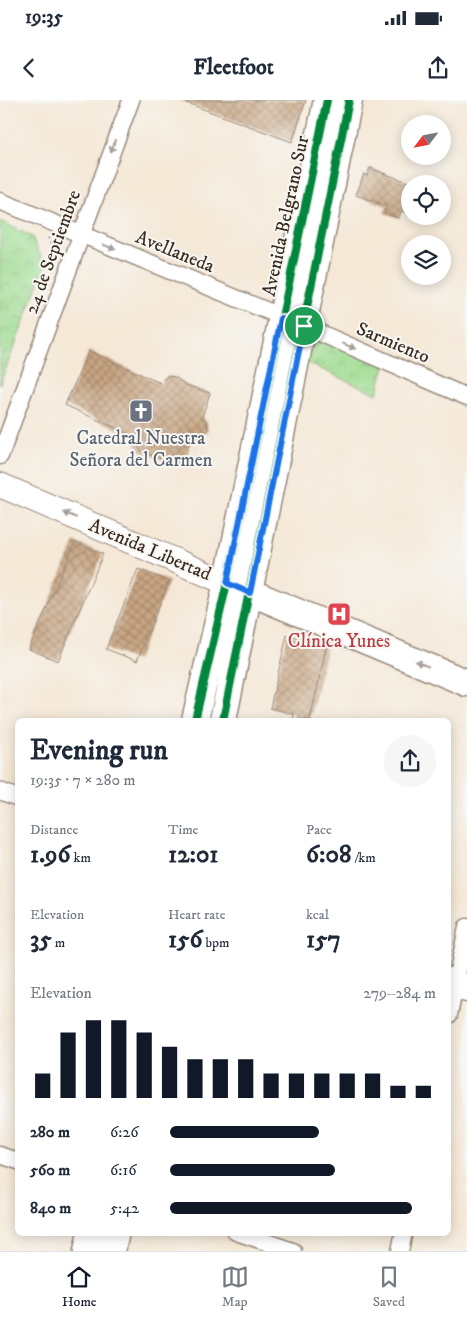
<!DOCTYPE html>
<meta charset="utf-8">
<style>
:root{--surface:#fff;--page:#f6f6f7;--text:#1f2937;--muted:#747a83;--line:#e0e1e3;--accent:#111827}
body{margin:0;font-family:"IM FELL DW Pica",serif;background:var(--page);color:var(--text);height:100vh;display:flex;flex-direction:column;font-size:19px;white-space:nowrap}
*{box-sizing:border-box;margin:0}
p{font-size:16px;color:var(--muted)}
.icon{flex:none;width:28px;height:28px;fill:none;stroke:currentColor;stroke-width:2;stroke-linecap:round;stroke-linejoin:round}
.map{position:relative;flex:1;overflow:hidden}
.sheet{position:absolute;left:15px;top:618px;width:436px;height:518px;display:flex;flex-direction:column;background:var(--surface);border-radius:8px;box-shadow:0 2px 12px #0003}
.sheet>*{flex:none}
.needle{width:32px;rotate:238deg}
.buttons{position:absolute;left:401px;top:15px;display:grid;gap:10px}
.buttons a{display:grid;place-items:center;width:50px;height:50px;border-radius:50%;background:var(--surface);box-shadow:0 2px 12px #0003;font-size:25px}
.pin{position:absolute;display:grid;place-items:center;width:42px;height:42px;color:#fff;margin:-21px;border:2px solid #fff;border-radius:50%;box-shadow:0 1px 5px #0007}
.round{display:grid;place-items:center;flex:none;width:52px;height:52px;border-radius:26px;background:var(--page)}
.head{display:flex;align-items:center;justify-content:space-between;height:85px;padding:0 15px}
h1{font-size:28px;font-weight:800;line-height:38px}
.metrics{display:grid;grid-template-columns:repeat(3,1fr);gap:8px;height:85px;padding:5px 15px}
.metrics div{display:grid;align-content:center}
.metrics b{font-size:25px;font-weight:800}
.metrics small{font-size:14px;font-weight:400}
.metrics p{font-size:14px}
.chart{height:140px;padding:10px 15px}
.chart p{display:flex;justify-content:space-between}
.chart svg{width:100%;height:90px;margin-top:5px;stroke:var(--accent);stroke-width:6}
ul{padding:0 15px;list-style:none;font-size:16px}
li{display:grid;grid-template-columns:80px 60px 1fr;align-items:center;height:38px}
li i{height:12px;border-radius:6px;background:var(--accent)}
.status{display:flex;justify-content:space-between;align-items:center;height:35px;padding:0 25px;background:var(--surface);direction:ltr}
.status svg{height:14px;fill:currentColor}
header{display:flex;justify-content:space-between;align-items:center;height:65px;padding:0 15px;background:var(--surface);font-size:22px;font-weight:800}
.tab-bar{display:flex;justify-content:space-around;align-items:center;height:70px;border-top:1px solid var(--line);background:var(--surface);font-size:14px;color:var(--muted)}
.tab-bar a{display:grid;justify-items:center;gap:2px}
.tab-bar .active{color:var(--accent)}
.map>svg:first-child{display:block}
.park{fill:url(#park-crowns);stroke:#6c8257}
.building{fill:url(#building-cross-hatch)}
.lines{fill:none;stroke-linecap:round;stroke-linejoin:round}
.street-casing{stroke:#98897a;stroke-width:19}
.secondary-casing{stroke:#98897a;stroke-width:26}
.primary-casing{stroke:#98897a;stroke-width:29}
.path{stroke:#98897a;stroke-width:2.5;stroke-dasharray:1 4;stroke-linecap:butt}
.street{stroke:#fff;stroke-width:16}
.secondary{stroke:#fff;stroke-width:24}
.primary{stroke:#fff;stroke-width:26}
.cycleway-casing{stroke:#f6f6f2;stroke-width:11}
.cycleway{stroke:#00873e;stroke-width:8}
.oneway{fill:#a79f9a}
.route-casing{stroke:#fff;stroke-width:10}
.route{stroke:#1a73e8;stroke-width:6}
.labels{text-anchor:middle;dominant-baseline:central;stroke-width:4;stroke-linejoin:round;paint-order:stroke}
.street-label{font-size:19px;fill:#3b2a1e;stroke:#f6f6f2}
.worship-label{font-size:19px;fill:#5b616d;stroke:#f6f6f2}
.health-label{font-size:19px;fill:#be3a42;stroke:#f6f6f2}
</style>
<div class="status"><b>19:35</b><svg viewBox="0 0 49 12"><path d="M0 12V9h3v3zM5 12V6h3v6zM10 12V3h3v9zM15 12V0h3v12zM26 1h20v11H26zM47 4h2v5h-2z"/></svg></div>
<header><svg class="icon" aria-label="back" viewBox="0 0 24 24"><path d="M15 5l-7 7 7 7"/></svg>Fleetfoot<svg class="icon" aria-label="share" viewBox="0 0 24 24"><path d="M12 15V3M7 8l5-5 5 5M5 13v7h14v-7"/></svg></header>
<div class="map">
<svg width="467" height="1151" viewBox="0 0 467 1151">
<defs>
<pattern id="park-crowns" width="20" height="18" patternUnits="userSpaceOnUse" patternTransform="scale(1.25)"><rect width="20" height="18" fill="#9ddb90"/><path d="M2 6a3 3 0 1 1 6 0M12 15a3 3 0 1 1 6 0" fill="none" stroke="#88bc7c"/></pattern>
<pattern id="building-cross-hatch" width="8" height="8" patternUnits="userSpaceOnUse" patternTransform="scale(1.25)"><rect width="8" height="8" fill="#c9a683"/><path d="M0 0l8 8M0 8l8-8" fill="none" stroke="#a4876b"/></pattern>
</defs>
<rect width="100%" height="100%" fill="#f6f6f2"/>
<filter id="ink" filterUnits="userSpaceOnUse"><feTurbulence type="fractalNoise" baseFrequency=".02" numOctaves="2"/><feDisplacementMap in="SourceGraphic" scale="10" xChannelSelector="R" yChannelSelector="G"/><feConvolveMatrix kernelMatrix="1 2 1 2 8 2 1 2 1" color-interpolation-filters="sRGB"/></filter>
<filter id="wash" filterUnits="userSpaceOnUse"><feTurbulence type="fractalNoise" baseFrequency=".0096" numOctaves="4" result="noise"/><feDisplacementMap in="SourceGraphic" scale="20" xChannelSelector="R" yChannelSelector="G"/><feGaussianBlur stdDeviation="1.12" result="paint"/><feColorMatrix in="noise" values="0 0 0 0 0 0 0 0 0 0 0 0 0 0 0 0 0 1.4 0 .05"/><feComposite in="paint" operator="in"/></filter>
<g filter="url(#wash)">
<rect width="100%" height="100%" fill="#f5e8d7"/>
<!-- park -->
<path class="park" d="M0,121L32,137L45,166L0,284Z
M311,232L386,262L377,294L305,262Z"/>
<g id="blocks">
<!-- building -->
<path class="building" d="M179,0H306L292,42Z
M370,68L410,83V114L401,111L399,118L384,113L387,106L356,95L364,74L367,76Z
M89,251L160,283L167,276L175,277L186,285L210,293L202,317L207,322L208,330L199,339L191,340L181,366L142,352L136,344L135,337L65,305Z
M75,442L103,454L58,561L29,549Z
M138,469L169,481L137,561L106,549Z
M287,535L327,544L310,620H293L294,614L270,608Z"/>
</g>
</g>
<g filter="url(#ink)">
<use href="#blocks" fill-opacity="0" stroke="#98897a" stroke-width="1"/>
<g class="lines">
<!-- street casing -->
<g class="street-casing">
<path id="street" d="M0,101L304,226L467,297
M0,356L131,0
M0,691L18,698
M449,915L467,827
M0,1055L18,1061
M236,1132L293,1151
M400,1151L404,1132"/>
</g>
<!-- secondary casing -->
<g class="secondary-casing">
<path id="secondary" d="M0,385L227,483"/>
</g>
<!-- primary casing -->
<g class="primary-casing">
<path id="primary" d="M235,486L467,583
M195,620L227,483L327,0
M223,620L349,0
M449,881L467,889
M87,1151L91,1132
M112,1151L116,1132"/>
</g>
<!-- path -->
<path class="path" d="M48,138L58,155"/>
<!-- street -->
<use href="#street" class="street"/>
<!-- secondary -->
<use href="#secondary" class="secondary"/>
<!-- primary -->
<use href="#primary" class="primary"/>
<!-- cycleway casing -->
<g class="cycleway-casing">
<path id="cycleway" d="M195,620L227,483L327,0
M223,620L349,0"/>
</g>
<!-- cycleway -->
<use href="#cycleway" class="cycleway"/>
</g>
<!-- one-way arrows -->
<defs><path id="oneway-solid" d="M-6-.8H1V-3.2L6.5 0L1 3.2V.8H-6Z" transform="scale(1.25)"/></defs>
<g class="oneway">
<use href="#oneway-solid" transform="translate(113 46) rotate(111)"/>
<use href="#oneway-solid" transform="translate(109 147) rotate(22)"/>
<use href="#oneway-solid" transform="translate(349 246) rotate(23)"/>
<use href="#oneway-solid" transform="translate(70 415) rotate(-157)"/>
<use href="#oneway-solid" transform="translate(422 564) rotate(-157)"/>
</g>
</g>
<g class="lines" filter="url(#ink)">
<!-- route casing -->
<g class="route-casing">
<path id="route" d="M281,218L304,226L250,493L227,483Z"/>
</g>
<!-- route -->
<use href="#route" class="route"/>
</g>
<!-- icons -->
<defs>
<g id="church-square" transform="scale(1.25)"><rect x="-9" y="-9" width="18" height="18" rx="4" fill="#6b7280" stroke="#f6f6f2"/><path d="M-1.2-6h2.4v3.5h3.3v2.4h-3.3V6h-2.4V-.1h-3.3v-2.4h3.3Z" fill="#fff"/></g>
<g id="hospital-square" transform="scale(1.25)"><rect x="-9" y="-9" width="18" height="18" rx="4" fill="#e0444e" stroke="#f6f6f2"/><path d="M-5-5h3v3.5h4V-5h3V5h-3V1.5h-4V5h-3Z" fill="#fff"/></g>
</defs>
<g fill-rule="evenodd">
<use href="#church-square" x="141" y="311"/>
<use href="#hospital-square" x="339" y="514"/>
</g>
<g class="labels">
<!-- street labels -->
<g class="street-label">
<text transform="translate(286 116) rotate(-78)">Avenida Belgrano Sur</text>
<text transform="translate(53 152) rotate(-70)">24 de Septiembre</text>
<text transform="translate(175 152) rotate(22)">Avellaneda</text>
<text transform="translate(393 243) rotate(23)">Sarmiento</text>
<text transform="translate(150 450) rotate(23)">Avenida Libertad</text>
</g>
<!-- worship labels -->
<g class="worship-label">
<text x="141" y="338">Catedral Nuestra<tspan x="141" dy="22">Señora del Carmen</tspan></text>
</g>
<!-- health labels -->
<g class="health-label">
<text x="339" y="541">Clínica Yunes</text>
</g>
</g>
</svg>
<div class="buttons">
<a><svg class="needle" viewBox="-14 -14 28 28"><path d="M0-13l5 13h-10z" fill="#e53935"/><path d="M0 13l5-13h-10z" fill="#747a83"/></svg></a>
<a><svg class="icon" aria-label="locate" viewBox="0 0 24 24"><circle cx="12" cy="12" r="6"/><path d="M12 2v4M12 18v4M2 12h4M18 12h4"/></svg></a>
<a><svg class="icon" aria-label="layers" viewBox="0 0 24 24"><path d="M12 4l9 5-9 5-9-5zM3 14l9 5 9-5"/></svg></a>
</div>
<div class="pin" style="left:304px;top:226px;background:#1e9e55"><svg class="icon" aria-label="arrive" viewBox="0 0 24 24"><path d="M6 21V4h12l-3 4 3 4H6"/></svg></div>
<section class="sheet">
<div class="head"><div><h1>Evening run</h1><p>19:35 · 7 × 280 m</p></div><a class="round"><svg class="icon" aria-label="share" viewBox="0 0 24 24"><path d="M12 15V3M7 8l5-5 5 5M5 13v7h14v-7"/></svg></a></div>
<div class="metrics">
<div><p>Distance</p><b>1.96<small> km</small></b></div>
<div><p>Time</p><b>12:01</b></div>
<div><p>Pace</p><b>6:08<small> /km</small></b></div>
</div>
<div class="metrics">
<div><p>Elevation</p><b>35<small> m</small></b></div>
<div><p>Heart rate</p><b>156<small> bpm</small></b></div>
<div><p>kcal</p><b>157</b></div>
</div>
<div class="chart"><p><span>Elevation</span>279–284 m</p>
<svg viewBox="0 0 160 44" preserveAspectRatio="none"><path d="M5 44V32M15 44V12M25 44V6M35 44V6M45 44V12M55 44V19M65 44V25M75 44V25M85 44V25M95 44V32M105 44V32M115 44V32M125 44V32M135 44V32M145 44V38M155 44V38"/></svg>
</div>
<ul>
<li><b>280 m</b>6:26<i style="width:56%"></i></li>
<li><b>560 m</b>6:16<i style="width:62%"></i></li>
<li><b>840 m</b>5:42<i style="width:91%"></i></li>
</ul>
</section>
</div>
<nav class="tab-bar">
<a class="active"><svg class="icon" aria-label="home" viewBox="0 0 24 24"><path d="M3 11l9-7 9 7M6 9v11h12V9"/></svg>Home</a>
<a><svg class="icon" aria-label="map" viewBox="0 0 24 24"><path d="M3 6l6-2 6 2 6-2v14l-6 2-6-2-6 2zM9 4v14M15 6v14"/></svg>Map</a>
<a><svg class="icon" aria-label="saved" viewBox="0 0 24 24"><path d="M7 4h10v16l-5-4-5 4z"/></svg>Saved</a>
</nav>
